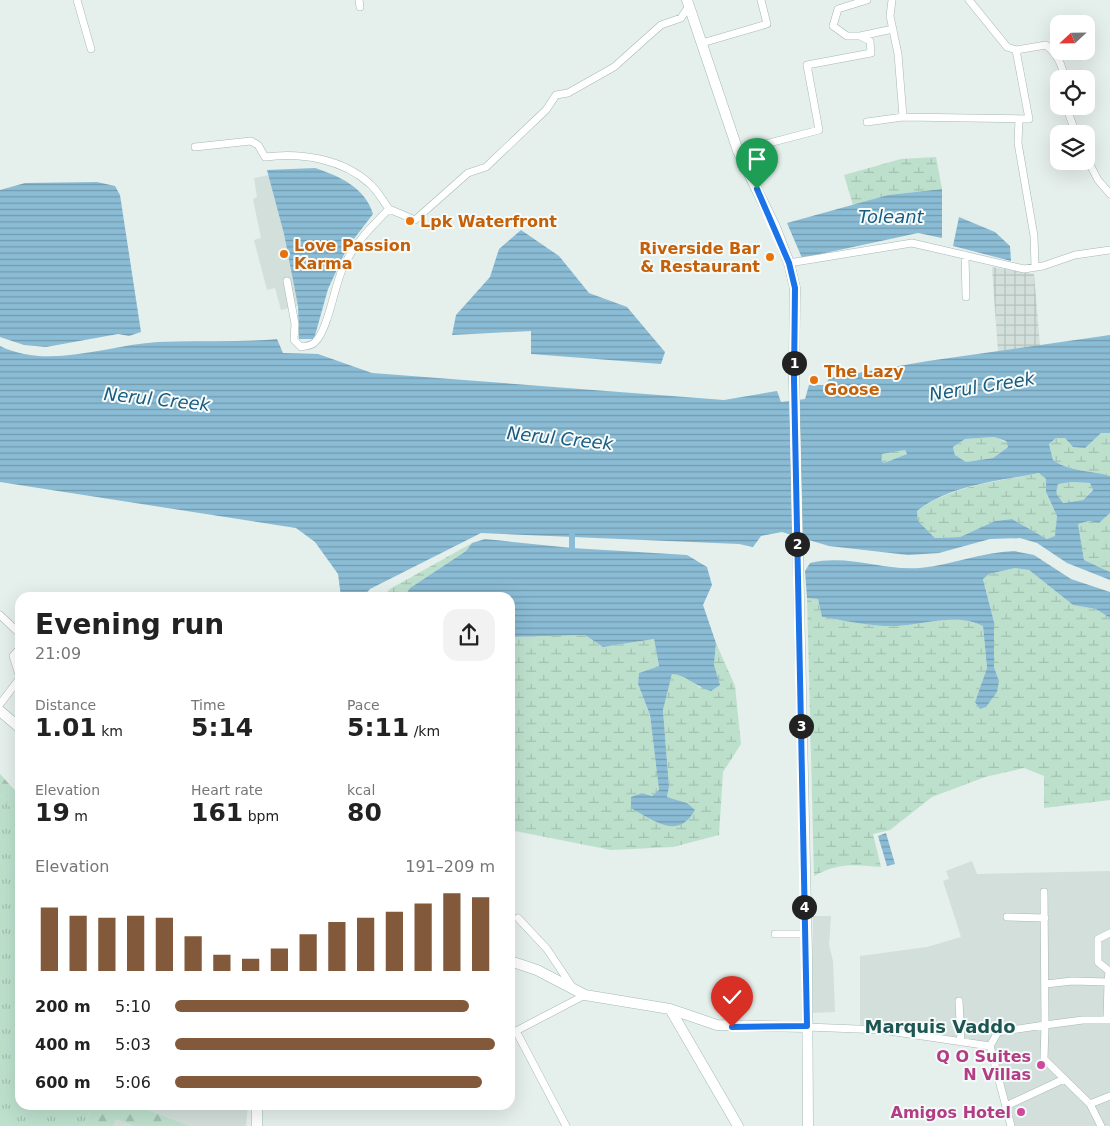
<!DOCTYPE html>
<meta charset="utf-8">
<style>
:root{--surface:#fff;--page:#f2f2f2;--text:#222;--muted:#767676;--accent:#825a3b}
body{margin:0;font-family:"DejaVu Sans",sans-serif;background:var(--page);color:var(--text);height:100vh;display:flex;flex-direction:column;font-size:19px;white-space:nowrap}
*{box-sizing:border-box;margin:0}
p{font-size:16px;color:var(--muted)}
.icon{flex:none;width:28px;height:28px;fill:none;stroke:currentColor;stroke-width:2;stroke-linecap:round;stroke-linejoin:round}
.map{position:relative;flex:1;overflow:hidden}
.side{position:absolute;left:15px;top:592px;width:500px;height:518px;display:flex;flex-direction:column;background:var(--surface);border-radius:15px;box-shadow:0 5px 20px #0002}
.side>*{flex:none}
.needle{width:32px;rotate:248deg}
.controls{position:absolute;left:1050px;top:15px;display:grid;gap:10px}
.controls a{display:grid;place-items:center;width:45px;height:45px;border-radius:10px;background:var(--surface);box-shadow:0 5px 20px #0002;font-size:25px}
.pin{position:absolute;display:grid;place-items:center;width:42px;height:42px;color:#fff;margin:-51px -21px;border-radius:50% 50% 50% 0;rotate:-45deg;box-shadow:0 0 5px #0007}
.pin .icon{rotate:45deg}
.km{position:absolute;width:25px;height:25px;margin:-12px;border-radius:50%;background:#222;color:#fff;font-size:14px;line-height:25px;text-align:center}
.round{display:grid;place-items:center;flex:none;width:52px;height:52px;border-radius:15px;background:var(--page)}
.overview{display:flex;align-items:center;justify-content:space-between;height:85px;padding:0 20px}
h1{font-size:28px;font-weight:700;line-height:38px}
.metrics{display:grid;grid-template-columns:repeat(3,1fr);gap:8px;height:85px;padding:5px 20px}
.metrics div{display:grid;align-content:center}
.metrics b{font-size:25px;font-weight:700}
.metrics small{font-size:14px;font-weight:400}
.metrics p{font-size:14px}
.chart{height:140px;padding:10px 20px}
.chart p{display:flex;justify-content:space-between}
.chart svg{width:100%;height:90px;margin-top:5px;stroke:var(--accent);stroke-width:6}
ul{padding:0 20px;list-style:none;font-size:16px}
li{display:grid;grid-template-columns:80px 60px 1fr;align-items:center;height:38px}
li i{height:12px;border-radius:6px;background:var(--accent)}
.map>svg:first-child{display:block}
.built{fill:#d3dfdb}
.industrial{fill:url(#industrial-grid)}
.grass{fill:url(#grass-tufts)}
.forest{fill:url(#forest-firs)}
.wetland{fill:url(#wetland-marsh)}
.water{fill:url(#water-rules);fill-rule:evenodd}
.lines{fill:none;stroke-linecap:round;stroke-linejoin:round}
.canal{stroke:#8bbcd5;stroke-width:6}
.street-casing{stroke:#a7b8b5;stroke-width:8}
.secondary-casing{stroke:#a2bbb7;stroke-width:11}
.street{stroke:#fff;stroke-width:7}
.secondary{stroke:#fff;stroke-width:10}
.route-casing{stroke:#fff;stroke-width:10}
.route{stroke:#1a73e8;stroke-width:6}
.food-dot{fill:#e8710a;stroke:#f6fbf9;stroke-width:2}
.hotel-dot{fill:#d1479c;stroke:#f6fbf9;stroke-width:2}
.labels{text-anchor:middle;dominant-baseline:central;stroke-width:4;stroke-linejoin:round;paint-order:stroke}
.food-label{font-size:16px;font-weight:bold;fill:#c56008;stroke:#f6fbf9;text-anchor:start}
.hotel-label{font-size:16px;font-weight:bold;fill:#b23c85;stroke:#f6fbf9;text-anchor:end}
.water-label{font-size:18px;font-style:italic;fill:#195c81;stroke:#f6fbf9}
.neighbourhood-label{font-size:18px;font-weight:bold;fill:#1d5552;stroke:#f6fbf9}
</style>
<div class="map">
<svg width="1110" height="1126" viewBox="0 0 1110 1126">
<defs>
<pattern id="industrial-grid" width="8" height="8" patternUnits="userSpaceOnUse" patternTransform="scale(1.25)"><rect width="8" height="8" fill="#d3dfdb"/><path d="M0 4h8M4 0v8" fill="none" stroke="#b5c1bd"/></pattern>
<pattern id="grass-tufts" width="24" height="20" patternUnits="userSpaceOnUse" patternTransform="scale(1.25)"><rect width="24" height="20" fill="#bde0cd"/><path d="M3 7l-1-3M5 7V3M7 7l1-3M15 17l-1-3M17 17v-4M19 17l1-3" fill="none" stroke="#a2c1b1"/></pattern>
<pattern id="forest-firs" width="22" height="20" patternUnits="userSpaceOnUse" patternTransform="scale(1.25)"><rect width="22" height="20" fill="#bde0cd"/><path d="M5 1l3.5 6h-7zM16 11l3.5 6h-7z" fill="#a2c1b1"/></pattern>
<pattern id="wetland-marsh" width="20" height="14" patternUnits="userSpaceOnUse" patternTransform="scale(1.25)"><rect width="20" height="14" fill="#bde0cd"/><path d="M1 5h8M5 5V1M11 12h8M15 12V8" fill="none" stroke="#a2c1b1"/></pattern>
<pattern id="water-rules" width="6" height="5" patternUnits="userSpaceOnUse" patternTransform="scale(1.25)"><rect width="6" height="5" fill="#8bbcd5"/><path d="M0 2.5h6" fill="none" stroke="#719aae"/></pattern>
</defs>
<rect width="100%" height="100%" fill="#e5efec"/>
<!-- built -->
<path class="built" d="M269,175L284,234L298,306L281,310L275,288L267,290L254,240L261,238L253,199L257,197L254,178Z
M972,861L977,874L1110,871V1126H1015L991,1043L860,1025V956L927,947L961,937L943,881L949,879L946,871Z
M813,916H831L829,945L833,961L835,1012L812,1013Z
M115,1105H248L246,1126H108Z"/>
<!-- industrial -->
<path class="industrial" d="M992,267L1034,274L1040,346L998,352Z"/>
<!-- grass -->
<path class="grass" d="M0,795L20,818V1105H92L84,1126H0Z"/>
<!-- forest -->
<path class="forest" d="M0,774L20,796V818L0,795Z
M92,1105H134L189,1126H135L116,1119L113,1126H84Z"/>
<!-- wetland -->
<path class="wetland" d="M936,157L942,189L888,195L853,205L844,175L901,159Z
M1101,433H1110V476C1090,470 1070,472 1053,460L1049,444L1056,438L1065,437L1073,447Z
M994,437L1006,442L1008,447L993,458L966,462L955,455L953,447L965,439Z
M905,450L907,454L884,463L881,460V454Z
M1040,473L1046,479V492L1057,516L1056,536L1047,539L1012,519L995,521L960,537L935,538L918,521L917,511C951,486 999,481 1040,473Z
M1072,482L1090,483L1093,489L1083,500L1063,503L1056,493L1058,484Z
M1110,513V572L1084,560L1078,524L1089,521L1099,523Z
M472,543L466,551L410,588L404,597L381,598L390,589Z
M1015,568L1029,570L1073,605L1096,609L1110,618V800L1044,808V776L1024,768L985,777L932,797L890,830L873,834L881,867C853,865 840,862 814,876L807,598L818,599L822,617C842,620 864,625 884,626C917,628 953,611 983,626L987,668L975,702L999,681L994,667V622L983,578L989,574Z
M585,635L603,647L654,639L659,666L639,673L638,684L650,715L659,790L652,796L642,793L631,797L687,803L667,797L669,787L663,710L672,674H683L700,688L714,665L716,643L735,686L741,744L723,772L719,835L673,847L611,850L510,830V637Z"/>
<!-- water -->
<path class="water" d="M315,168C339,176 365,187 373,214L347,248L328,289L314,339H299L298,306L284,234L267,170Z
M97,182L115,186L120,195L141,332L129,336L118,334L46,347L24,345L0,337V190L25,183Z
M942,189V238L918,233L802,258L787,223L888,195Z
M959,217L995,232L1010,246L1011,261L953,246Z
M521,230L559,256L589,293L627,307L665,352L661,364L531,354V331L452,335L456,315L490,277L499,249Z
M1110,335V433H1101L1085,448L1073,447L1065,438H1056L1049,444L1053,460C1070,472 1090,470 1110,476V513L1099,523L1089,521L1078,524L1084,560L1110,572V580L1067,563L1037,543L1020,538L990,539L939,553L908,555L829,546L782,532L761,536L753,547L739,544L481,533L370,589L363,597H341L338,574L315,542L296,528L0,482V346C49,370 107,345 158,342C198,340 237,343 277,339L283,353L318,354L372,373L724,400L777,391L781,402L805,399L809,385H826L829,378L928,361ZM994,437L1006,441L1008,447L993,458L966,462L955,455L953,447L965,439ZM905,450L907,454L884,463L881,460L882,454ZM1039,473L1046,479V492L1057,516L1055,536L1047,539L1012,519L995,521L960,537L935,538L918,521L917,511C950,485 999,481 1039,473ZM1072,482L1090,483L1093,490L1083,500L1063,503L1056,493L1058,484Z
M485,539L572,548L687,555L707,567L712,585L703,605L716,643L714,665L720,685L711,691C696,687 687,675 672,674L663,710L669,787L667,797L687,803L695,810C678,841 653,820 631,808V797L642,793L652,796L659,790L650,715L638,684L639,673L659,666L654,639L603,647L585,635L510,637V598L404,597L410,588L466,551L472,543Z
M1014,551L1034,555L1071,579L1110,592V618L1096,609L1073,605L1029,570L1015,568L989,574L983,579L994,622V667L999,681L997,692L986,707L980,709L975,702L987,668L983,626C953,611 917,628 884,626C863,625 842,620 822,617L818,599L807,598L805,571L810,563C849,554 882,571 920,568C952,565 982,552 1014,551Z
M886,833L895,864L887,866L878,836Z"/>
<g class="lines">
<!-- canal -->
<path class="canal" d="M572,535V548"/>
<!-- street casing -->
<g class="street-casing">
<path id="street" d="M77,0L91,49
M359,0L360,7
M892,0L890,16L898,54L903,117
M969,0L1007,47L1016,50L1046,45C1057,54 1063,64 1064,79
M860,36L893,29
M702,43L767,24L761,0
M1066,106L1076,134
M1019,119L1018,143L1034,236L1035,267
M867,122L903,117L1029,119L1016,50
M195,147L251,141L258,145L265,157C301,152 343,159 370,184C377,190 383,201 389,209
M738,151L819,130L807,65L871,53L870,41L860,36H847L833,26L838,9L867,0
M1086,157L1098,180L1110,194
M965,255L966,297
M789,263L912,243L1024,269L1043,266L1075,255L1110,250
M287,281L295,324L294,340L301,347C305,346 312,346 315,342C328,330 334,288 342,270C352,246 371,227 389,209L415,220L468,173L486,167L546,110L556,95L568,93L614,67L661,25L681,18L689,6
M0,615L20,634
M0,704L20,678L13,656L20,648
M1044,892L1045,1025L1083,1020H1110
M1007,917L1045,918
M518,918L547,949L573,988
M775,934H806
M1046,984L1072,981L1108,982L1109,971L1098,962V939L1110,933
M959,1001L961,1042
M1107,1020L1108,982
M807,1027L882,1030L990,1046L1011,1126
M990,1046L998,1032L1045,1025L1044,1059L1090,1104L1101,1126
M1090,1104L1110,1096
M1006,1106L1064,1079
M566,1126L516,1031L585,995"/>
</g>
<!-- secondary casing -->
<g class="secondary-casing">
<path id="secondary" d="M687,0L738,151L775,227L789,263L795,288L794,379L807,955L808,1126
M0,711L20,728
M510,961L537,970L585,995L670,1009L738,1126
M670,1009L717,1025L807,1027
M257,1126V1105"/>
</g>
<!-- street -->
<use href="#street" class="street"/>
<!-- secondary -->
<use href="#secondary" class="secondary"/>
</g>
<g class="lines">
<!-- route casing -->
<g class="route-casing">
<path id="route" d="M732,1027L807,1026L794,379L795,288L789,263L757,189"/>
</g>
<!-- route -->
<use href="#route" class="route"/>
</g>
<!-- markers -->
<g class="food-dot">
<circle cx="410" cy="221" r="5"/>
<circle cx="284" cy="254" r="5"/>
<circle cx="770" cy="257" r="5"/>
<circle cx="814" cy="380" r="5"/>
</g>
<g class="hotel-dot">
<circle cx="1041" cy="1065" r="5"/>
<circle cx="1021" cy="1112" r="5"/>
</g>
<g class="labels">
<!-- food labels -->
<g class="food-label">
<text x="420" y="221">Lpk Waterfront</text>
<text x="294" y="245">Love Passion<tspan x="294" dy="18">Karma</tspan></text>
<text x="760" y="248" text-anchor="end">Riverside Bar<tspan x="760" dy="18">&amp; Restaurant</tspan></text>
<text x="824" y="371">The Lazy<tspan x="824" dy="18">Goose</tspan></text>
</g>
<!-- hotel labels -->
<g class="hotel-label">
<text x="1031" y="1056">Q O Suites<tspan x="1031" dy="18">N Villas</tspan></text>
<text x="1011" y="1112">Amigos Hotel</text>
</g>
<!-- water labels -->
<g class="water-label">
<text x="891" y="216">Toleant</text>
<text transform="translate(982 386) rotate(-9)">Nerul Creek</text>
<text transform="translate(157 399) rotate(6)">Nerul Creek</text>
<text transform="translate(560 438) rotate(6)">Nerul Creek</text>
</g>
<!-- neighbourhood labels -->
<g class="neighbourhood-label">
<text x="940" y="1026">Marquis Vaddo</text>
</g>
</g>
</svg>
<div class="controls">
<a><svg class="needle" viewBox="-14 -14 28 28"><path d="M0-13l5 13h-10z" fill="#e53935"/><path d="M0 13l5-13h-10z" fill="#767676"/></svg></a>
<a><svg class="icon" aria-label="locate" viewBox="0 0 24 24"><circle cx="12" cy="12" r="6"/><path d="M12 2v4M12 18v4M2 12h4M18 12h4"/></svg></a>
<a><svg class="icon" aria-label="layers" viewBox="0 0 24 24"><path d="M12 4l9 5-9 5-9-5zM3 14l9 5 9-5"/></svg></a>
</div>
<div class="pin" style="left:757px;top:189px;background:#1e9e55"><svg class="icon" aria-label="arrive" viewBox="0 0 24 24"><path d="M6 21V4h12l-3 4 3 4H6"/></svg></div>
<div class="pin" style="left:732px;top:1027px;background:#d93025"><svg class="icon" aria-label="check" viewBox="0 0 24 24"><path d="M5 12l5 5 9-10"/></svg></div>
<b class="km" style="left:794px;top:363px">1</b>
<b class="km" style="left:797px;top:544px">2</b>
<b class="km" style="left:801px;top:726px">3</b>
<b class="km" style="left:804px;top:907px">4</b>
<section class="side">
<div class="overview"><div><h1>Evening run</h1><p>21:09</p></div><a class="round"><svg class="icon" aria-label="share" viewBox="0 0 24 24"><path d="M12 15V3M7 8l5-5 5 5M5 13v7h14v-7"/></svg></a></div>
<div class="metrics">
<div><p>Distance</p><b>1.01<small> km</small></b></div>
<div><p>Time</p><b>5:14</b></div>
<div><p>Pace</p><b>5:11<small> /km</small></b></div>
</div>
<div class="metrics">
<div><p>Elevation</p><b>19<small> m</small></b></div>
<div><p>Heart rate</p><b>161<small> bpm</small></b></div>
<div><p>kcal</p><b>80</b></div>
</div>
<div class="chart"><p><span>Elevation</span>191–209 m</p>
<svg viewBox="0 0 160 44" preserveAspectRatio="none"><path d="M5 44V13M15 44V17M25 44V18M35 44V17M45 44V18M55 44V27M65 44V36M75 44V38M85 44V33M95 44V26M105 44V20M115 44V18M125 44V15M135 44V11M145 44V6M155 44V8"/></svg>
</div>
<ul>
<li><b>200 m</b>5:10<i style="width:92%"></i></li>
<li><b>400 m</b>5:03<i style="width:100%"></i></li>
<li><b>600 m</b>5:06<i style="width:96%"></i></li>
</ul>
</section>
</div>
